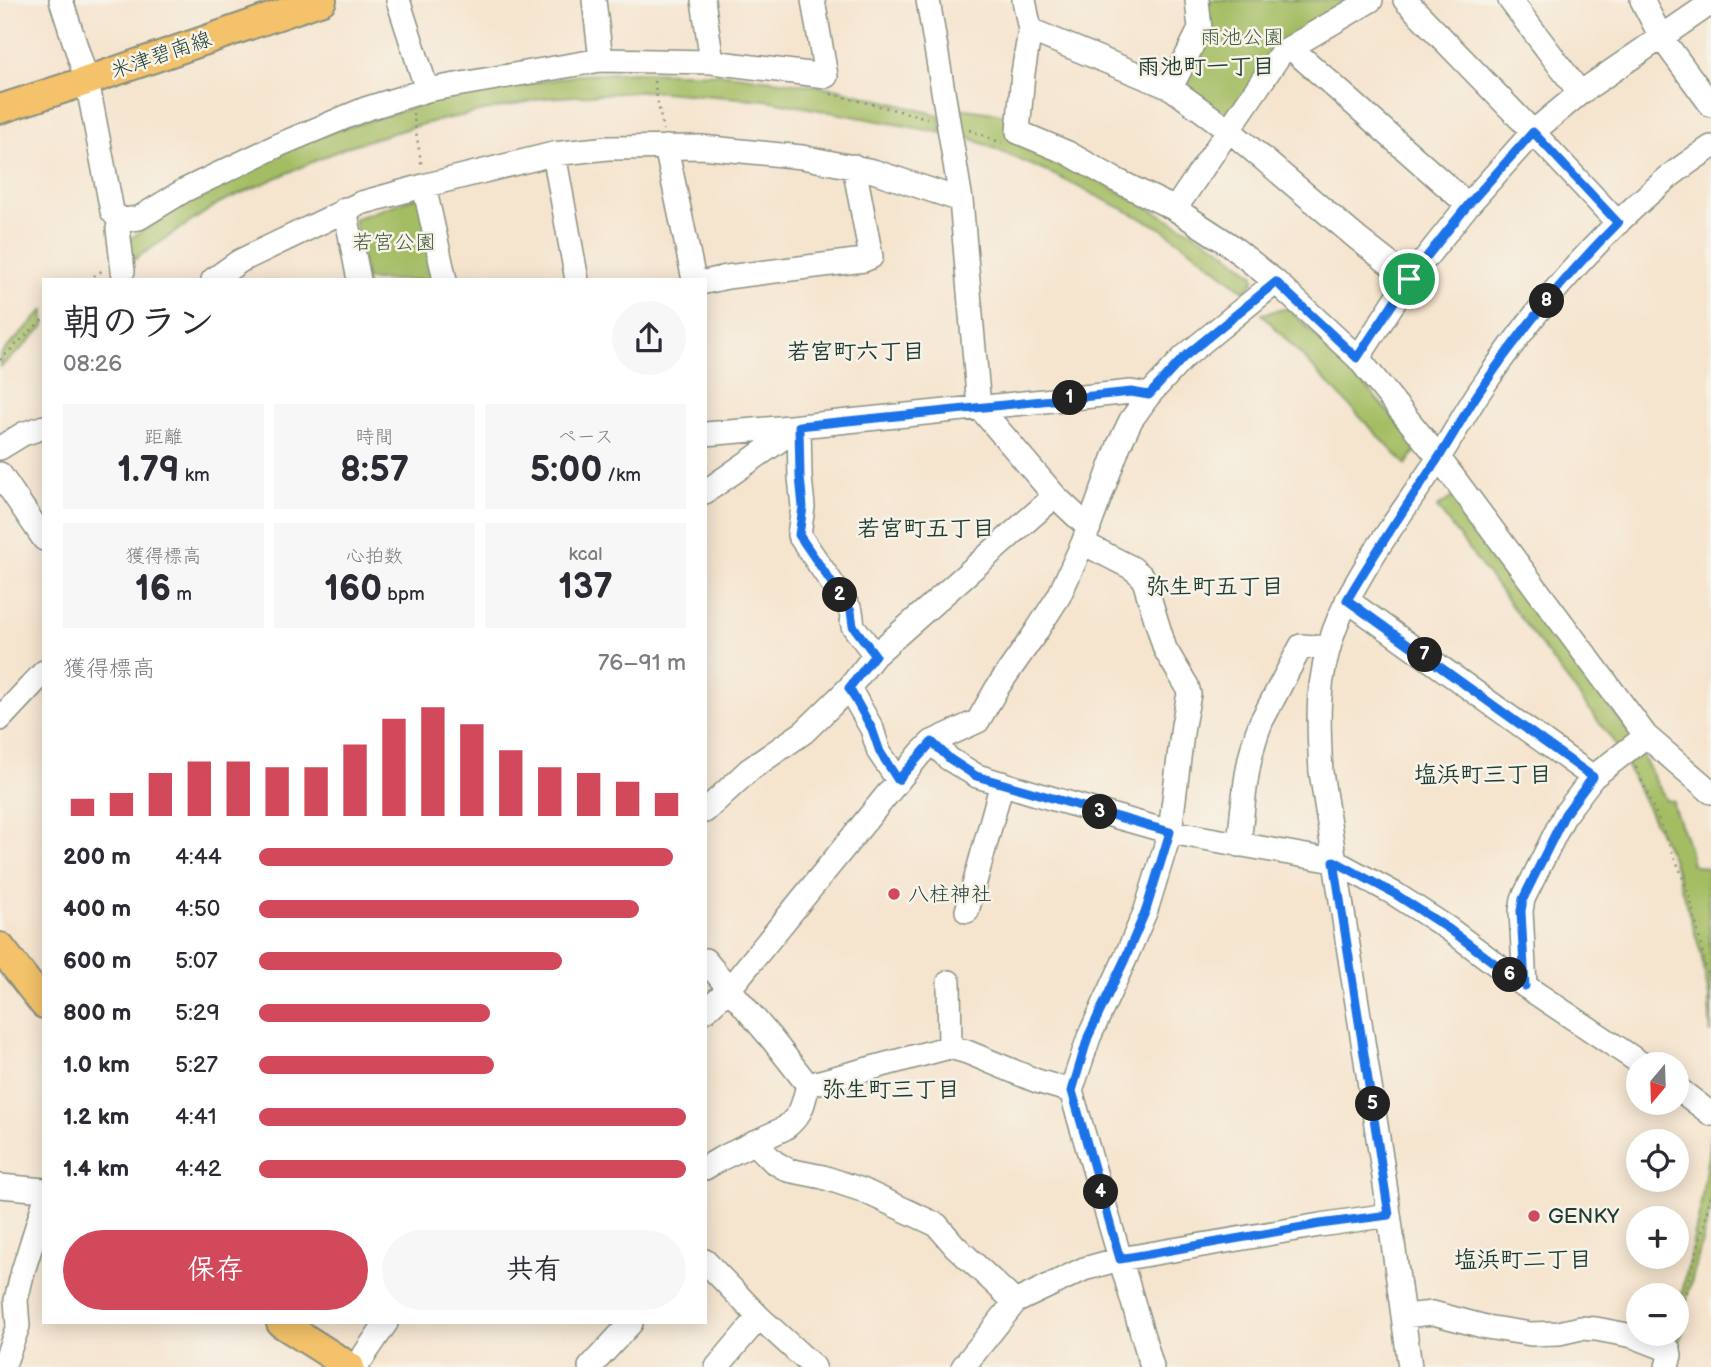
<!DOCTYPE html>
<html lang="ja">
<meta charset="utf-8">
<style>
:root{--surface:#fff;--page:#f7f7f7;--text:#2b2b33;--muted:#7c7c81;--accent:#d1495b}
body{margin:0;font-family:"Balsamiq Sans","Klee One",sans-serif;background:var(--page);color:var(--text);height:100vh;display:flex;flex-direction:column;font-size:26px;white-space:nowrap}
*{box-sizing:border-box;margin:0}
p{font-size:23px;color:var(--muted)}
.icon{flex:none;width:38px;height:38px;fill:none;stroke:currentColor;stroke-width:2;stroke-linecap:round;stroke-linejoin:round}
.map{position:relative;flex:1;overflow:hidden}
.details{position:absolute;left:42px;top:278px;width:665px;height:1046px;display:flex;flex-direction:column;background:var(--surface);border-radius:0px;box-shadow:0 4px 18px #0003}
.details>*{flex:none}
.needle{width:46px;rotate:199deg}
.buttons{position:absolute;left:1626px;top:1052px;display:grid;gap:14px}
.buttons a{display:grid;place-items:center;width:63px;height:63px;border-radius:50%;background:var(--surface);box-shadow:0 4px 18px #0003;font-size:35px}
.pin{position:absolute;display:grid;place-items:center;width:60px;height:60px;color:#fff;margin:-30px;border:4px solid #fff;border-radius:50%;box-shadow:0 2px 7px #0007}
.km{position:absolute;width:35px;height:35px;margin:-18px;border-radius:50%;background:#222;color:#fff;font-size:19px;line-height:35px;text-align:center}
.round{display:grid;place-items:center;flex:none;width:74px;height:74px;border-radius:37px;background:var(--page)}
.summary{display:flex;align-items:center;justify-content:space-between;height:119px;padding:0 21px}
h1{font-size:38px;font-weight:700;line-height:52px}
.stats{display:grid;grid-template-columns:repeat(3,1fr);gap:10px;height:119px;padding:7px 21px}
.stats div{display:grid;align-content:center;border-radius:0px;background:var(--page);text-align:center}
.stats b{font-size:35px;font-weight:700}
.stats small{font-size:19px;font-weight:400}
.stats p{font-size:19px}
.chart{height:196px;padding:14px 21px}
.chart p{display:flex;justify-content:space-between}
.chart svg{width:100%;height:126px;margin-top:7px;stroke:var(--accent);stroke-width:6}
.primary-button{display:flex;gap:14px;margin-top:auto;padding:14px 21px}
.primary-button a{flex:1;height:80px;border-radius:42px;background:var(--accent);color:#fff;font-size:28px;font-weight:700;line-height:80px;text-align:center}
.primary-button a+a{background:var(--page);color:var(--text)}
ul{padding:0 21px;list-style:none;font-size:23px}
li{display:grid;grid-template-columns:112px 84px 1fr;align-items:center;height:52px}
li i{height:18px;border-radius:9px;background:var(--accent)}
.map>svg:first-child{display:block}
.green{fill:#a4bd64;stroke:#627d4c;stroke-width:2}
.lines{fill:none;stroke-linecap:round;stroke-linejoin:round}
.minor-casing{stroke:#8a9081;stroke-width:26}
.major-casing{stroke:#8a9081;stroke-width:32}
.path{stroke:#8a9081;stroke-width:2.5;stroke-dasharray:2 5;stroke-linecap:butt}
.minor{stroke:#fff;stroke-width:23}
.major{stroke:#f3c26a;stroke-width:28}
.route-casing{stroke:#fff;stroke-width:14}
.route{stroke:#1a73e8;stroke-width:9}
.poi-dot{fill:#d1495b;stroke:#f7f3e8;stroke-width:2.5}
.labels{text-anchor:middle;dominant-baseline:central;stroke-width:5;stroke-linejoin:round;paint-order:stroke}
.park-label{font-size:21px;fill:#405d40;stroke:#f7f3e8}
.street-label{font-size:21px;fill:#1f3d34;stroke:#f7f3e8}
.poi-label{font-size:21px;fill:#1f3d34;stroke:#f7f3e8;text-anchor:start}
.neighbourhood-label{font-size:23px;font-weight:bold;fill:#1f3d34;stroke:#f7f3e8}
</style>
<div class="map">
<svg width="1711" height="1367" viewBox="0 0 1711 1367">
<rect width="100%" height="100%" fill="#f7f3e8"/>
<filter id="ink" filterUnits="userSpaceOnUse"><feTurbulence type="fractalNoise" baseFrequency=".0143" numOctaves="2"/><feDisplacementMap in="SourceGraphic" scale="14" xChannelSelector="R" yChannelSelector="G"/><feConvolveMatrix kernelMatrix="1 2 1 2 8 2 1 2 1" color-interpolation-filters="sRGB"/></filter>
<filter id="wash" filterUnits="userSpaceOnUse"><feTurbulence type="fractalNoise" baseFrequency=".00686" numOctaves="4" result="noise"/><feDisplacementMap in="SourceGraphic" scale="28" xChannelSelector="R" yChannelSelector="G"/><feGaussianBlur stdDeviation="1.57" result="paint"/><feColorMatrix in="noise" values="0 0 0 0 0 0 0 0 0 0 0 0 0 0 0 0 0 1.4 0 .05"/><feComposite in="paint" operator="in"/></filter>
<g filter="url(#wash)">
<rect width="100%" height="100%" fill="#f5e4ce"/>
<!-- green -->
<path class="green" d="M1202,0H1373L1278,49L1229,124L1177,86Z
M637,72L728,74L839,89L939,115L943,133L766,100L649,91L546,98L423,124L349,146L219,203L132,261L126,241L228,178L305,140L441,99L579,75Z
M958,108L1008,115L1059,158L1219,247L1254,275V281L1244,291L1201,257L1159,227L1059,177L961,134Z
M422,195L436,280H366L354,219Z
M1288,308L1369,390L1418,447L1406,465L1262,314Z
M44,310V326L18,352L0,367V355Z
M1456,495L1634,740L1618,751L1616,745L1437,507Z
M1641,753L1666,800L1674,802L1673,806L1689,847L1692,865L1707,868L1711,965V1034L1709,997L1701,953L1672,858L1626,764Z
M1711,1134V1208L1681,1321L1685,1323L1679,1344L1664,1337L1665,1334H1676L1677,1306L1682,1293L1700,1210Z"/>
</g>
<g filter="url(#ink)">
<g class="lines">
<!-- minor casing -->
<g class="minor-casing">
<path id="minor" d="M61,0L87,81L112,211L116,216L124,220L139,218L185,190L281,144L365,109L427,90L601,60L712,62L826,76L813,0
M398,0L427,90
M594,0L601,60
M703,0L712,62
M928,0L961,200L979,407L1055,496L1089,528
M1024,0L1030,30L1023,73L1018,132L1068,153L1114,179L1175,209L1230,245L1276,282L1358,358
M1405,0L1533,132L1618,223
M1510,0L1580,93
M1642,0L1661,37L1711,105
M1711,3L1580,93L1533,132L1468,205L1409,279L1358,358L1439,458L1646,736L1711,792
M1030,30L1171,88L1229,130L1358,239L1409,279
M1291,48L1468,205
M1171,88L1200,29L1197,0
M666,147L694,280
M554,154L577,280
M424,186L445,280
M345,209L359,280
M1175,209L1281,53L1371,0
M120,218L118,229L123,271
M213,280L240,261L361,203L427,185L553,154L608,148L701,147L802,157L873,171L961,200
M705,282L727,277L864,260L871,257L854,166
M799,426L800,477L803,507L799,535L851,611L853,626L875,655
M705,434L790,427L1131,392L1149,395
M0,448L23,434L44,427
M0,474L44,539
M705,492L780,440L790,427
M1083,543L1132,568L1143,577L1165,649L1187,686L1189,694L1183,725L1170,832L1146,910L1125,959L1089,1037L1071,1091L1152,1367
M1347,600L1593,777L1565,814L1523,899L1521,911L1525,986
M849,688L872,729L879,752L898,780
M0,719L44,672
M932,742L949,759L977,776L1040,795L1170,832L1334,861L1395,894L1449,929L1525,986L1642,1064
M1593,777L1646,736
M705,811L749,770L804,732L849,688L875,655L1055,496
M1239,845C1243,806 1246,758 1261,722L1301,646L1329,648
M967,911L1002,783
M705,960L771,1038L808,1085
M949,982L950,1047
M705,1011L730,988L920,754L932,742L978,721L997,688L1034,635L1059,596L1083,543L1119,445L1131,420L1149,395L1184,357L1276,282
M808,1085L950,1047L967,1052L1037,1081L1071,1091
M1676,1087L1711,1114
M754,1142L774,1162L788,1170L823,1177L862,1190L937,1225L955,1246L1015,1302
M705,1168L720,1159L785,1128C803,1113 802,1107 808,1085
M0,1186L44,1190
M705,1261L759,1317L814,1367
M1403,1316L1433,1313L1486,1327L1531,1334L1559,1333L1581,1328L1596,1329L1633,1336L1669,1350L1670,1355L1667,1367
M3,1367L18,1326L16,1300L23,1271L44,1204
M356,1367L386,1323
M590,1367L631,1323
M717,1367L759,1317
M963,1367L1015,1302L1084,1269L1120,1259L1320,1225L1389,1215
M1410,1367L1383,1170L1321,772C1318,720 1316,682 1334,631C1355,574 1398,519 1432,468C1449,443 1463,416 1479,392C1531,314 1592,241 1664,181C1678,169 1695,158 1711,147"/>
</g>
<!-- major casing -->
<g class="major-casing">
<path id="major" d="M0,109L87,81L322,0
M0,947L44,1004
M281,1323L350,1367"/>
</g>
<!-- path -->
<path class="path" d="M654,81L663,130
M831,94L927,118
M413,113L422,168
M969,130L1002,143
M88,280L103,270
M0,360L44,318
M1636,767L1680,870L1691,901L1711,989
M1676,1319L1681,1308L1704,1226L1711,1191"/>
<!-- minor -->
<use href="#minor" class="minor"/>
<!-- major -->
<use href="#major" class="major"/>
</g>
</g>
<g class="lines" filter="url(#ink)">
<!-- route casing -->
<g class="route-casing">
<path id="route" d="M1533,132L1618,223C1567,274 1520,331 1479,392C1464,414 1452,438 1437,460C1406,506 1375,552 1347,600L1593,777L1565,814L1523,899L1521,911L1525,986L1449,929L1395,894L1334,861L1389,1215L1320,1224L1120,1259L1072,1091L1088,1037L1125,959L1146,910L1170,832L976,776L950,759L932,742L898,780L880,752L872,729L849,688L875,655L853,626L851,611L799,535L803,507L800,477L799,426L1131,392L1149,395L1184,357L1276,282L1357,358L1409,279L1468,205Z"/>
</g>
<!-- route -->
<use href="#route" class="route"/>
</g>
<!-- markers -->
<g class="poi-dot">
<circle cx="894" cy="894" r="7"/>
<circle cx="1534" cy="1216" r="7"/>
</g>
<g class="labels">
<!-- park labels -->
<g class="park-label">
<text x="1242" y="37">雨池公園</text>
<text x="394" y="242">若宮公園</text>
</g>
<!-- street labels -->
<g class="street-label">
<text transform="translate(161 55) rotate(-19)">米津碧南線</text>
</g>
<!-- poi labels -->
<g class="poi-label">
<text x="908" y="894">八柱神社</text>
<text x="1548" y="1216">GENKY</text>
</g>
<!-- neighbourhood labels -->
<g class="neighbourhood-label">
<text x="1206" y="67">雨池町一丁目</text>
<text x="856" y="352">若宮町六丁目</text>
<text x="926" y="529">若宮町五丁目</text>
<text x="1215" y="587">弥生町五丁目</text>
<text x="1483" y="775">塩浜町三丁目</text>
<text x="891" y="1090">弥生町三丁目</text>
<text x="1523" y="1260">塩浜町二丁目</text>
</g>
</g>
</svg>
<div class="buttons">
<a><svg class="needle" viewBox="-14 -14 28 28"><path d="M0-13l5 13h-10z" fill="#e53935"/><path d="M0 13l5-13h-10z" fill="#7c7c81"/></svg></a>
<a><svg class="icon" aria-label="locate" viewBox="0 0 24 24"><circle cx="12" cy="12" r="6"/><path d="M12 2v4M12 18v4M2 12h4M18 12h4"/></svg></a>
<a>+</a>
<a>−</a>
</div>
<div class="pin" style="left:1409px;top:279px;background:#1e9e55"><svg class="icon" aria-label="arrive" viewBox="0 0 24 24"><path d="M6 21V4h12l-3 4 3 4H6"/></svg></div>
<b class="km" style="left:1070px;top:398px">1</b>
<b class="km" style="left:840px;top:595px">2</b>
<b class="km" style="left:1100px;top:812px">3</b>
<b class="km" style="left:1101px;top:1192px">4</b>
<b class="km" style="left:1373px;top:1104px">5</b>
<b class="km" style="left:1510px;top:975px">6</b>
<b class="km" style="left:1425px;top:655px">7</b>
<b class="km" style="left:1547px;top:301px">8</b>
<section class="details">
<div class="summary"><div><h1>朝のラン</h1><p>08:26</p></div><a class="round"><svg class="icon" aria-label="share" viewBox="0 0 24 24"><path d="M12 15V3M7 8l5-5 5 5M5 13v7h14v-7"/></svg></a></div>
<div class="stats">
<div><p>距離</p><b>1.79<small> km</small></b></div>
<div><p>時間</p><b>8:57</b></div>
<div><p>ペース</p><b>5:00<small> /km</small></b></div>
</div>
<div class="stats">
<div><p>獲得標高</p><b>16<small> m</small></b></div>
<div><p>心拍数</p><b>160<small> bpm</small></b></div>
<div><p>kcal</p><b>137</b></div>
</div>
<div class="chart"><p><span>獲得標高</span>76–91 m</p>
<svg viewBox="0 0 160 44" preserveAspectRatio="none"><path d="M5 44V38M15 44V36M25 44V29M35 44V25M45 44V25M55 44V27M65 44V27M75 44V19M85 44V10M95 44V6M105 44V12M115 44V21M125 44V27M135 44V29M145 44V32M155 44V36"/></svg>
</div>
<ul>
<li><b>200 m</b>4:44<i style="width:97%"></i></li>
<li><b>400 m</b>4:50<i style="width:89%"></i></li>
<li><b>600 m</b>5:07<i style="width:71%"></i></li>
<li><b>800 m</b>5:29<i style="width:54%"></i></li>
<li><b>1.0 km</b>5:27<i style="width:55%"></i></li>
<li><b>1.2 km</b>4:41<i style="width:100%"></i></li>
<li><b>1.4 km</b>4:42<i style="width:100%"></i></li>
</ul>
<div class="primary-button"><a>保存</a><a>共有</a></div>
</section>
</div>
